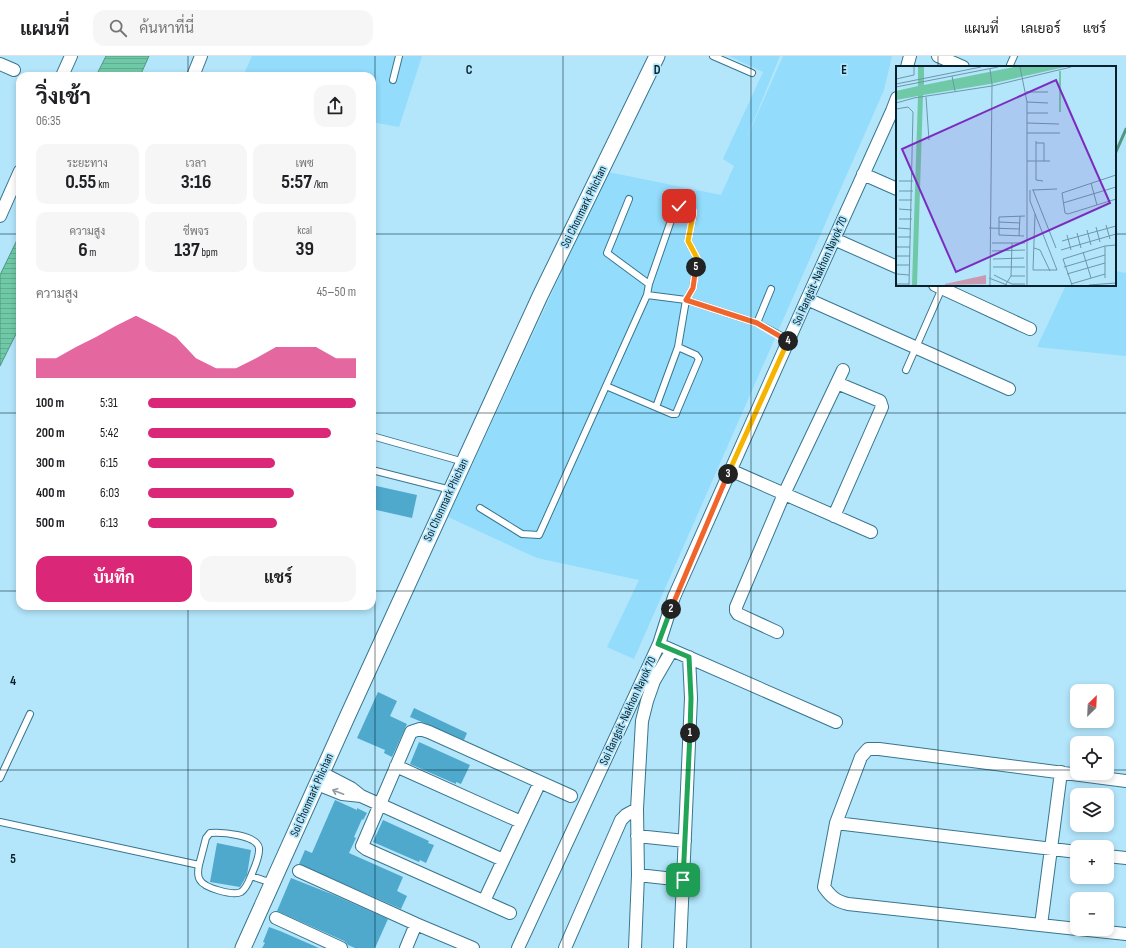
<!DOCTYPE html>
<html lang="th">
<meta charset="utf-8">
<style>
:root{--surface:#fff;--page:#f6f6f6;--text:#202124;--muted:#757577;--line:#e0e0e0;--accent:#db2777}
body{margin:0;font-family:"Sofia Sans Condensed",Sarabun,sans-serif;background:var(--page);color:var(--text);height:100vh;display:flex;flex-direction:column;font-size:15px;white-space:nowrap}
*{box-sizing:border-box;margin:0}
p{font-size:13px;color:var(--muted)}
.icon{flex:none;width:22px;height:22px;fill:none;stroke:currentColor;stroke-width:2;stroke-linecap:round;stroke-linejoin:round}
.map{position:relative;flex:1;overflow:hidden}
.details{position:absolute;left:16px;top:16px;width:360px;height:538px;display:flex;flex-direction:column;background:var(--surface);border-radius:12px;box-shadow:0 2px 6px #0003}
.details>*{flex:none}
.needle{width:26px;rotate:24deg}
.buttons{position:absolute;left:1070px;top:628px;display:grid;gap:8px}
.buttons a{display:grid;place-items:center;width:44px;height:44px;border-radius:8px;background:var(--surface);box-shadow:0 2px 6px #0003;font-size:20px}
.pin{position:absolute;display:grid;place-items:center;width:34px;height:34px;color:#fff;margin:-17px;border-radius:8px;box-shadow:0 2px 6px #0006}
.km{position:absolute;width:20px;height:20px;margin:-10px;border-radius:50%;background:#222;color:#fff;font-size:11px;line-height:20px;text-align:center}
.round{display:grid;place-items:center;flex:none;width:42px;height:42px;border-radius:12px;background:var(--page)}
.overview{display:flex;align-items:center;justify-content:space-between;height:68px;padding:0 20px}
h1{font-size:22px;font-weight:700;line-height:30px}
.figures{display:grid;grid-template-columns:repeat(3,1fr);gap:6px;height:68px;padding:4px 20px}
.figures div{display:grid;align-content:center;border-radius:10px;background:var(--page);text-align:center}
.figures b{font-size:20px;font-weight:700}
.figures small{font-size:11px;font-weight:400}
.figures p{font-size:11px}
.chart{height:112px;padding:8px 20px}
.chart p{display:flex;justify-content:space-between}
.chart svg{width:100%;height:72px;margin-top:4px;fill:var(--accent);opacity:.7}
.action{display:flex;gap:8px;margin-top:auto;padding:8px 20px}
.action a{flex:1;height:46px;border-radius:12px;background:var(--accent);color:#fff;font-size:16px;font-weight:700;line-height:46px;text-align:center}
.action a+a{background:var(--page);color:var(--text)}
ul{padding:0 20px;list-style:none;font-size:13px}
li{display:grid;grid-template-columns:64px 48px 1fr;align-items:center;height:30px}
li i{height:10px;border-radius:5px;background:var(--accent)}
header{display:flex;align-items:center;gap:24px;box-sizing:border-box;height:56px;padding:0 20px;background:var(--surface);border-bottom:1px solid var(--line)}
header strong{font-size:19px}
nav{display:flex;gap:22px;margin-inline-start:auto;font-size:14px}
.search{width:280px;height:36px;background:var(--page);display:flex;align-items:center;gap:10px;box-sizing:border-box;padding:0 14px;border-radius:12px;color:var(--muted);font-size:15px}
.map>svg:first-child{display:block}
.built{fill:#93dcfc}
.water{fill:url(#water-rules);stroke:#509782}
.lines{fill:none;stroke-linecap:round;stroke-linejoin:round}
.stream{stroke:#509782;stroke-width:3}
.building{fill:#4fa9cd}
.service-casing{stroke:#38768f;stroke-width:8}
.minor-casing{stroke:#38768f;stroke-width:14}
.tertiary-casing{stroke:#38768f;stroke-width:17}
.service{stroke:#fff;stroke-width:6}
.minor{stroke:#fff;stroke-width:12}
.tertiary{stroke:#fff;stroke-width:15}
.oneway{stroke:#8f9ba0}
.split-1-casing{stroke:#fff;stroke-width:8}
.split-2-casing{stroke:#fff;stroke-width:8}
.split-3-casing{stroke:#fff;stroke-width:8}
.split-4-casing{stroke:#fff;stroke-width:8}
.split-5-casing{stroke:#fff;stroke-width:8}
.split-6-casing{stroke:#fff;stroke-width:8}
.split-1{stroke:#22a559;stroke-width:5}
.split-2{stroke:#22a559;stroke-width:5}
.split-3{stroke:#f0652b;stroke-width:5}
.split-4{stroke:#f5b400;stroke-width:5}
.split-5{stroke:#f0652b;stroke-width:5}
.split-6{stroke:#f5b400;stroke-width:5}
.grid{fill:none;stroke:#06212b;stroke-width:1;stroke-opacity:0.55}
.labels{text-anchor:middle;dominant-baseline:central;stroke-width:3.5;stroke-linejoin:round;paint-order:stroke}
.street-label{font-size:12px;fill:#06212b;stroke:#b3e5fb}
.inset-river{fill:none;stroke:#6fc9a7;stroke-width:2}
.inset-road{fill:none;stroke:#6e97a8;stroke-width:1}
.view{fill:#7b2cbf;fill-opacity:0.15;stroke:#7b2cbf;stroke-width:2}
.inset-edge{fill:none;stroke:#06212b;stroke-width:2}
.grid-label{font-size:13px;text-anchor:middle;font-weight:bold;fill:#06212b;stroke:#b3e5fb;stroke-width:3.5;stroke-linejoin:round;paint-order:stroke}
</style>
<header>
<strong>แผนที่</strong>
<div class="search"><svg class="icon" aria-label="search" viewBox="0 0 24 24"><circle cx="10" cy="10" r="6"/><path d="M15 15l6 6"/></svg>ค้นหาที่นี่</div>
<nav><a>แผนที่</a><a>เลเยอร์</a><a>แชร์</a></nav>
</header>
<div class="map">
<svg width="1126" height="892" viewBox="0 0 1126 892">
<defs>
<pattern id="water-rules" width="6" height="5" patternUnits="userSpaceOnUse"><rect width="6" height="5" fill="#6fc9a7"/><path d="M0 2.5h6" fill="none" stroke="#5fac90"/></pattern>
</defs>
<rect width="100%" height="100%" fill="#b3e5fb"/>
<!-- built -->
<path class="built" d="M252,0H422L399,71L372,66V20H243Z
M729,0H780L745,86L783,0H892L884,34L634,603L607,591L639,524L537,502L448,461L608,116L721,139L734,110L723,103L763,16Z
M1115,215L1126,217V300L1037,291L1066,229H1115Z"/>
<!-- water -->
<path class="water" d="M106,0H149L140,20H96Z
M20,178V270L0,310V219Z"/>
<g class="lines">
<!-- stream -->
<path class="stream" d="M1115,98L1126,73"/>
</g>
<!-- building -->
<path class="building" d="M372,429L417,439L412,462L372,453Z
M378,636L397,645L390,660L407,668L392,701L384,697L385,694L357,682Z
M414,652L467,677L464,684L410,661Z
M419,686L470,709L461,728L456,726V728L410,708Z
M335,744L357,754V752L367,757L363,764L362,763L354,781L356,782L349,797L403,821L397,835L407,840L401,853L299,808L305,794L312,797Z
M383,764L429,785L428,787L434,789L426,807L420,804L419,806L373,786Z
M217,787L251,794L247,819L240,831L210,826Z
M291,822L334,839L388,863L375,892H355L348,889L344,885L277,855Z
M269,871L280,875L319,892H262L265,887L263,886Z"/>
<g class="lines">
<!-- service casing -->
<g class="service-casing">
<path id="service" d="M713,0L752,17
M1010,9L1014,0
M393,24L399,0
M629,143L607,197L649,228L647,239L686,244L757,267L789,284
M757,267L771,233
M906,314L942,232
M606,330L672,358H676L677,355L699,303L696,299L678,291L686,244L693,232L697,202L688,185L693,159V154L682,149L675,153L649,228
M656,351L678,291
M372,380L464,406
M372,414L451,434
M480,452L522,478L539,479L647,239
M0,722L30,658
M0,766L199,809C198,814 197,820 200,824C204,832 233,840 241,836C246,833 249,825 251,820L272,827
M199,809L206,782L210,777C222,776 257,779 259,792C260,801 254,812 251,820"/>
</g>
<!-- minor casing -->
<g class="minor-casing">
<path id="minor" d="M938,0L963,11
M0,8L14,14
M907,11L910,0
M62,20L71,0
M193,20L201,0
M863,118L897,133
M0,160L20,115
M834,183L897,211
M935,229L1030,273
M807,243L1009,333
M730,414L871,476
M834,460L882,351L880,345L837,327
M777,576L738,558L736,555V551L784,438L843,314
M665,591L836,666
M396,710L521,766
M322,717L351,732L361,740L503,804
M317,728L342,738L361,740
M836,767L1077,796
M637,780L685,785
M1107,800L1126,802
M299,815L416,868L473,892
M638,819L683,824
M484,845L540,726
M510,857L366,793L362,790L411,676L420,673L429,676L571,740
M276,862L341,892
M1041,869L1061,716
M1077,873L848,848C836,845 831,841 824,831L836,767L861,701L868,693H879L1126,725
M1079,873L1126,878
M406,892L416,868
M518,892L659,588L674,541L807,243L892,55L897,42
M565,892L621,764L626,759L637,753
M635,892L638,819L637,753L642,665L647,645L654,625L672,594
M680,892L691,642L689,601"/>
</g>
<!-- tertiary casing -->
<g class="tertiary-casing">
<path id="tertiary" d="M243,892L348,659L540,240L657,0"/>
</g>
<!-- service -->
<use href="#service" class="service"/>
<!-- minor -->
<use href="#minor" class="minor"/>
<!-- tertiary -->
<use href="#tertiary" class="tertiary"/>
</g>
<!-- one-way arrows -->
<defs><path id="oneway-shaft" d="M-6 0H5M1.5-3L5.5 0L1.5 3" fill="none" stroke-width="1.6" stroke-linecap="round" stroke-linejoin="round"/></defs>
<use class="oneway" href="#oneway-shaft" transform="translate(338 736) rotate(-159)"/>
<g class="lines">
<!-- split-1 casing -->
<g class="split-1-casing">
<path id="split-1" d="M683,824L690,677"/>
</g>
<!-- split-2 casing -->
<g class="split-2-casing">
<path id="split-2" d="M671,553L658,588L689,601L691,642L690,677"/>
</g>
<!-- split-3 casing -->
<g class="split-3-casing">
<path id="split-3" d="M671,553L728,418"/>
</g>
<!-- split-4 casing -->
<g class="split-4-casing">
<path id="split-4" d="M728,418L788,285"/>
</g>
<!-- split-5 casing -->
<g class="split-5-casing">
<path id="split-5" d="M696,211L693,232L686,244L757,267L788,285"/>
</g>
<!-- split-6 casing -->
<g class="split-6-casing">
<path id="split-6" d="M679,150L682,149L693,154V159L688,185L697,202L696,211"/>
</g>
<!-- split-1 -->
<use href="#split-1" class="split-1"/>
<!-- split-2 -->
<use href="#split-2" class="split-2"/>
<!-- split-3 -->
<use href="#split-3" class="split-3"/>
<!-- split-4 -->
<use href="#split-4" class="split-4"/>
<!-- split-5 -->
<use href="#split-5" class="split-5"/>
<!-- split-6 -->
<use href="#split-6" class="split-6"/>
</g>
<!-- grid -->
<path class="grid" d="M188,0V20M375,0V892M563,0V892M751,0V892M938,0V11M0,178H20M372,178H897M1115,178H1126M938,229V892M0,357H20M372,357H1126M0,535H20M372,535H1126M188,550V892M0,714H1077M1107,714H1126"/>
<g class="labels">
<!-- street labels -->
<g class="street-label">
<text transform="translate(584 151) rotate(-64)">Soi Chonmark Phichan</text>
<text transform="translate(820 215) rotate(-66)">Soi Rangsit-Nakhon Nayok 70</text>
<text transform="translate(446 444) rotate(-65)">Soi Chonmark Phichan</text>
<text transform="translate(628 655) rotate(-65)">Soi Rangsit-Nakhon Nayok 70</text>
<text transform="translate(312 739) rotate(-66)">Soi Chonmark Phichan</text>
</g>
</g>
<!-- overview -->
<g transform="translate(896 10)">
<rect width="220" height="220" fill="#b3e5fb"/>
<path d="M90,209V218L49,219V218Z" fill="#c998b1"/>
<path d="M22,1H28V19L118,1H169L94,18L27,29L21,219H16L22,30L0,34V25L22,20Z" fill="#6fc9a7"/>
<path class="inset-river" d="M164,46V5"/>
<path class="inset-road" d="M124,1L131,36V219M56,10L59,25M0,13L18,9V1M0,18L85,1M0,21L102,1M130,26H152M30,31L33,74M131,36L152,37M0,37L18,32L96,20L175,1M0,43L12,41L17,46L13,219M131,47H152M131,57L163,58M131,67H164M140,75V114L147,115M140,77H148V95M131,95H154M220,109L166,127L169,147L172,148L220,133M3,115H17M195,117L201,139M134,124V135L161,204H137L139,148M136,124L161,123M137,124L160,182M3,125H17M3,134H16M167,137L220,121M3,143L16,144M3,153H16M103,156L124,157M210,159L214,173M200,161L204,176M2,162L15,163M93,162L124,163M191,164L195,179M181,167L185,182M171,169L175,184M123,170L124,150M128,170L103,169V151L129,150M2,171H15M166,175L220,160M96,177H129M1,181H14M138,182L144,184L154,205M165,184L220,168M96,185L129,184M187,186L195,212M1,190H14M97,193L128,192M1,199H14M97,201H129M168,201L209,189M1,208L13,209M171,208L209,197M98,209L116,218H129M115,210H129M93,212L111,219M209,212V180L220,179M0,218H13M110,218L115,210L116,177M175,218L209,208M94,219L96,18L94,3M176,219L167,193L209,180M193,219L220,217"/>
<path class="view" d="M160,14L214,137L60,206L6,83Z"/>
<rect width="220" height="220" class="inset-edge"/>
</g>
<g class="grid-label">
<text x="469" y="18">C</text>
<text x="657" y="18">D</text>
<text x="844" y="18">E</text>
<text x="13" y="629">4</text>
<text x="13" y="807">5</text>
</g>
</svg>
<div class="buttons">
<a><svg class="needle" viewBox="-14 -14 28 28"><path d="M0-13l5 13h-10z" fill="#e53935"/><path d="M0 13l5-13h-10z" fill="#757577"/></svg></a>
<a><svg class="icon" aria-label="locate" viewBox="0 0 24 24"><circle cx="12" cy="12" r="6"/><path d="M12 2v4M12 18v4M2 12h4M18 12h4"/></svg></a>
<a><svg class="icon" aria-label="layers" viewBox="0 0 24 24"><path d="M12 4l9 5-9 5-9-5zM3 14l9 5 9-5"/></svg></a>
<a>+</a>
<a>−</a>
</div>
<div class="pin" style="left:683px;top:824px;background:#1e9e55"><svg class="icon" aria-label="arrive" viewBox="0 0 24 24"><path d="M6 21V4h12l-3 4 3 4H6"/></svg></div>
<div class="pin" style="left:679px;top:150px;background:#d93025"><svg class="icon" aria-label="check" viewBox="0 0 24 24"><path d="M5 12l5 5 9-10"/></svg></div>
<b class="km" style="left:690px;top:677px">1</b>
<b class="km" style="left:671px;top:553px">2</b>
<b class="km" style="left:728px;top:418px">3</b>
<b class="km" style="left:788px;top:285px">4</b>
<b class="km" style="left:696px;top:211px">5</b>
<section class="details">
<div class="overview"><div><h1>วิ่งเช้า</h1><p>06:35</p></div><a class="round"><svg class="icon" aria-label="share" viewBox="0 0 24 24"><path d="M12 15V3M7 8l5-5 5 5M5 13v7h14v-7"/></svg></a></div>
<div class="figures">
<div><p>ระยะทาง</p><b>0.55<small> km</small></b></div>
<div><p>เวลา</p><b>3:16</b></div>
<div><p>เพซ</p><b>5:57<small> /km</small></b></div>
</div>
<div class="figures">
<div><p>ความสูง</p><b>6<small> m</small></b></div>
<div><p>ชีพจร</p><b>137<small> bpm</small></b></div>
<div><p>kcal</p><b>39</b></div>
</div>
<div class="chart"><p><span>ความสูง</span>45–50 m</p>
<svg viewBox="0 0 160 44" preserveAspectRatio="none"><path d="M0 44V32L10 32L20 25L30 19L40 12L50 6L60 12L70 19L80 32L90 38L100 38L110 32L120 25L130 25L140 25L150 32L160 32V44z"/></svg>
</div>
<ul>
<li><b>100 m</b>5:31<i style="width:100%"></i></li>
<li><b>200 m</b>5:42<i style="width:88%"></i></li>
<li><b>300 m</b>6:15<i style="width:61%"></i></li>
<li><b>400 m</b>6:03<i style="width:70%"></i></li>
<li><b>500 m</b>6:13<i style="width:62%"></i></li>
</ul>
<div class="action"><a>บันทึก</a><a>แชร์</a></div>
</section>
</div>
